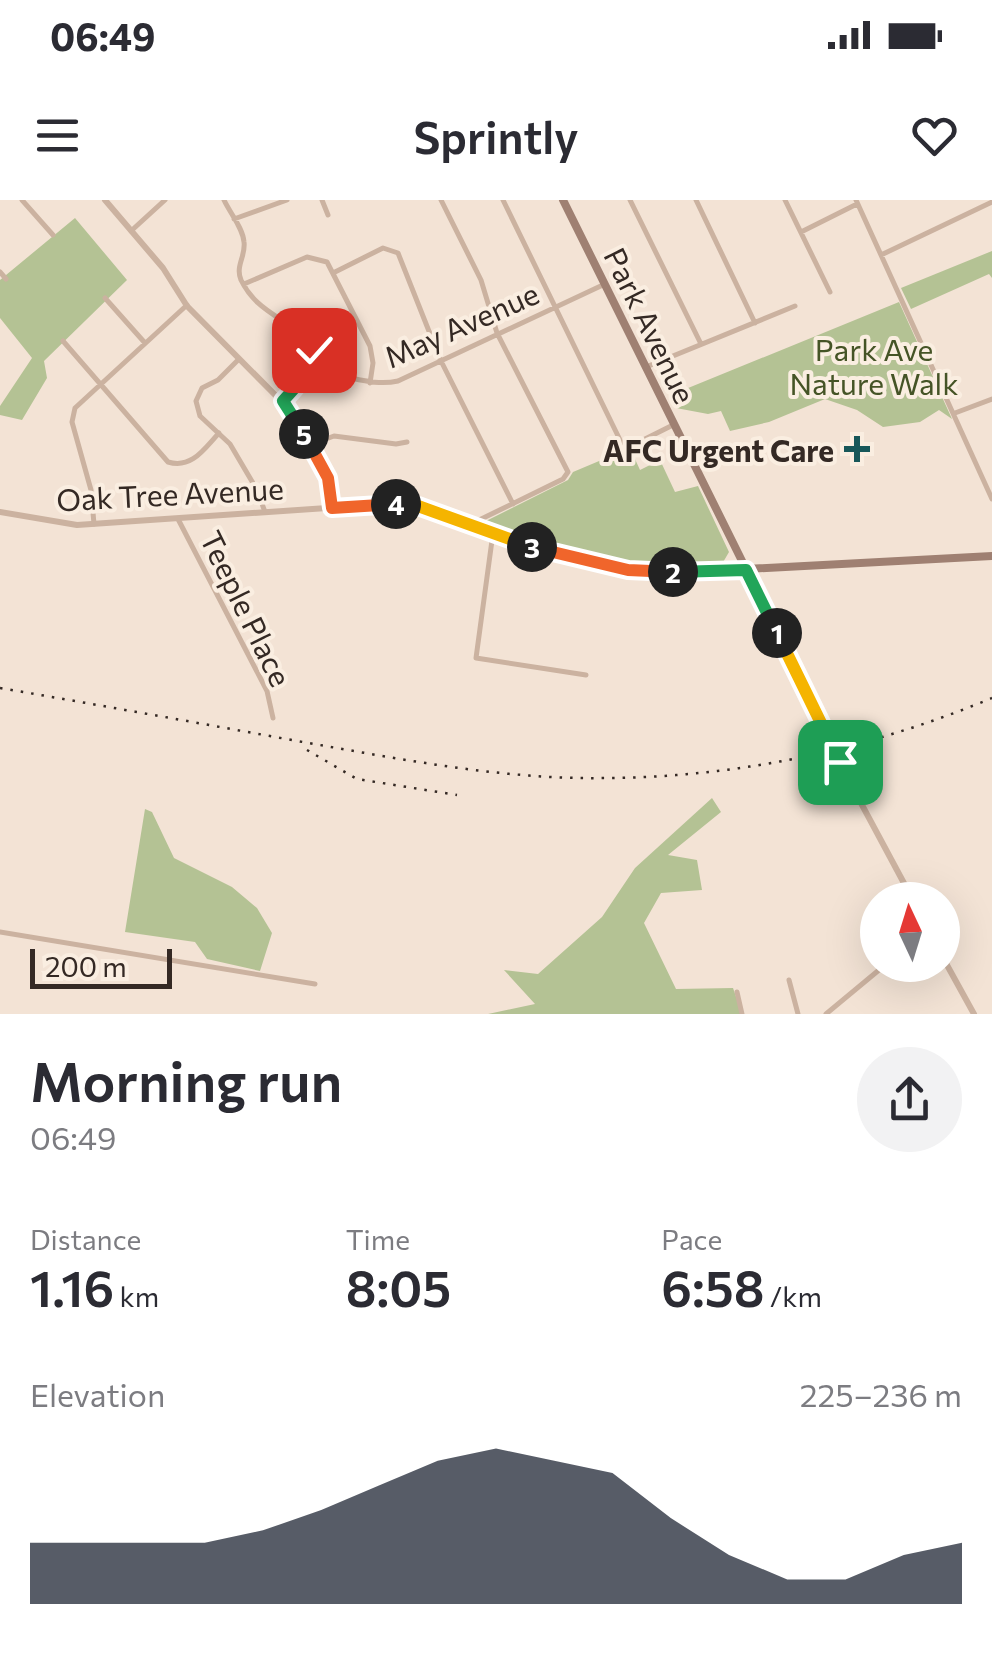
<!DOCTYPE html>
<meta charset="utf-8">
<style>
:root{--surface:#fff;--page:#f2f2f3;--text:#2b2b33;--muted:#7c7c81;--accent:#111827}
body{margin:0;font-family:Commissioner,sans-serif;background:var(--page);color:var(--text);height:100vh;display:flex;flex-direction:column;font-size:38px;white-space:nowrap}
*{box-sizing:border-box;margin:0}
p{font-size:32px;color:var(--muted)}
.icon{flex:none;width:55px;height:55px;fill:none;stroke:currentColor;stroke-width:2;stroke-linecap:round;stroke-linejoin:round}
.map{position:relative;height:814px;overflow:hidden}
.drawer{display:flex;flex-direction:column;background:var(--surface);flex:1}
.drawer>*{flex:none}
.needle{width:65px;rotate:356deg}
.tools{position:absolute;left:860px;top:682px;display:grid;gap:20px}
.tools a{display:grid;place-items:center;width:100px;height:100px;border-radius:50%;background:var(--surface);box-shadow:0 10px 40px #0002;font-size:50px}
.scale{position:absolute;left:30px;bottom:25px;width:142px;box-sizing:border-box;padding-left:10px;border:5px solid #342924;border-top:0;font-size:28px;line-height:35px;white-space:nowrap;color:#342924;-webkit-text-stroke:8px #faeee1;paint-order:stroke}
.pin{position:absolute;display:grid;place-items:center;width:85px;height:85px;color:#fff;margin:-42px;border-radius:20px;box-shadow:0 5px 15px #0006}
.km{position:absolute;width:50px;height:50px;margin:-25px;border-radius:50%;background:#222;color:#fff;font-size:28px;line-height:50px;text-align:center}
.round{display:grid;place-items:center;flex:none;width:105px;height:105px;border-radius:52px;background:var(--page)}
.head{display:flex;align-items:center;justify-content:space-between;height:170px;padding:0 30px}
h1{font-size:55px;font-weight:600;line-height:75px}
.stats{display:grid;grid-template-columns:repeat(3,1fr);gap:15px;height:170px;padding:10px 30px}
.stats div{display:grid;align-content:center}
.stats b{font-size:50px;font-weight:600}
.stats small{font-size:28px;font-weight:400}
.stats p{font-size:28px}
.chart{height:280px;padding:20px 30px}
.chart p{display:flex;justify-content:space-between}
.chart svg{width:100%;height:180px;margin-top:10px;fill:var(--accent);opacity:.7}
.status{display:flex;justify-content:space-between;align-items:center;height:70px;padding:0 50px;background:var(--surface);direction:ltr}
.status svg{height:28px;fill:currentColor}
header{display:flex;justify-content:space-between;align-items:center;height:130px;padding:0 30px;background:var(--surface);font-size:45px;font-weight:600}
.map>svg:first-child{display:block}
.green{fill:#b4c294}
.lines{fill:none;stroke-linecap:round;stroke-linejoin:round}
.minor{stroke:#cbb2a0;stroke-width:5}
.tertiary{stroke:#cbb2a0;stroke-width:6}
.secondary{stroke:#9f8072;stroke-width:8}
.rail{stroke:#342924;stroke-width:2.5;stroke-dasharray:2.5 8;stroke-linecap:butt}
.tertiary-bridge{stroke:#cbb2a0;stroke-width:6}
.split-1-casing{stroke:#fff;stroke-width:20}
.split-2-casing{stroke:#fff;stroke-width:20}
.split-3-casing{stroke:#fff;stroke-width:20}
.split-4-casing{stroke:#fff;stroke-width:20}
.split-5-casing{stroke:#fff;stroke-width:20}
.split-6-casing{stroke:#fff;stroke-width:20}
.split-1{stroke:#f5b400;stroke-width:12}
.split-2{stroke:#22a559;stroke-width:12}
.split-3{stroke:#f0652b;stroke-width:12}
.split-4{stroke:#f5b400;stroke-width:12}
.split-5{stroke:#f0652b;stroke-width:12}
.split-6{stroke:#22a559;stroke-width:12}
.poi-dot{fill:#175759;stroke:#faeee1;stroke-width:4}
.labels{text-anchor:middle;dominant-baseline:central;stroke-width:8;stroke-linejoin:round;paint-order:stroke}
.street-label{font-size:30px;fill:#342924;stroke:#faeee1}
.park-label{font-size:30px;fill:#455426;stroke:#faeee1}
.poi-label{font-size:30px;font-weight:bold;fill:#342924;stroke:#faeee1;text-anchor:end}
</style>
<div class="status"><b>06:49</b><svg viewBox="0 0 49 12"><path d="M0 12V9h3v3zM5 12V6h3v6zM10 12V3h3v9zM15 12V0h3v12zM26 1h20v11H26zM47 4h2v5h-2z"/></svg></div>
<header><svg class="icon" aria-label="menu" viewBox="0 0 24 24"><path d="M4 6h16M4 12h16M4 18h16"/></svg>Sprintly<svg class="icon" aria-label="heart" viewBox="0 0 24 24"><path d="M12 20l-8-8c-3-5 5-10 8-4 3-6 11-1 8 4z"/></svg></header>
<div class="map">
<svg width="992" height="814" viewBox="0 0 992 814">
<rect width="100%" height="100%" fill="#f3e3d5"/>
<!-- green -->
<path class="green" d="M75,18L127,80L44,161L47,178L22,220L0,215V206L32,158L0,118V80Z
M992,51V78L989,74L911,109L901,88Z
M899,102L952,219L939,210L920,222L883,227L857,210L825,199L769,222L730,231L721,211L708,214L676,208L671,195Z
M630,248L640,270L660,260L675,292L698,286L729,352L722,364L646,367L548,345L484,322L568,280L573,272Z
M712,598L721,612L668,655L697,660L702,690L661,693L644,723L676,789L733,788L742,814H488L535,804L504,770L538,774L602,717L635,668Z
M145,609L152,612L174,658L232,687L257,708L272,733L260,771L207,759L195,742L125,732Z"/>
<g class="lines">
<!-- minor -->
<path class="minor" d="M22,0L53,35
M224,0C230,13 243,28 244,42C246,56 235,66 241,80C263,125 307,115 319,173
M322,0L328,15
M441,0L481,80L497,133L568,272L563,279L469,325
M503,0L621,242L633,245L675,224
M630,0L701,144
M696,0L755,123
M785,0L830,92
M856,0L992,299
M234,19L287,0
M131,31L165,0
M801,32L857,4
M881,55L992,2
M0,72L6,79
M335,72L383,48L398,53L440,159L513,304
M244,84L307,57L327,62L370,146L373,163L370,183
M105,98L145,143
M63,141L168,262C192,269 204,249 219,233
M238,160L218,180L202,188L196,201L200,216L230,244L257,290L265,312
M646,167L795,106
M283,201C315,149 354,191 398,181L605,84
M955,213L992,199
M310,245L334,236L396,244L407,242
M178,319L267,491L273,518
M94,324L91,290L72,222L75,208L187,105
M493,333L476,458L586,475
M0,732L315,784
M789,780L798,814
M737,792L742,814
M826,814L885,765"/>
<!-- tertiary -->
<path class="tertiary" d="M105,0L163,68L187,106L294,214L328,278L333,307
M0,312L77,325L400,303L418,306C491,334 568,366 646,372C679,374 713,371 746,369L829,541
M839,562L913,700
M942,756L974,814"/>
<!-- secondary -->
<path class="secondary" d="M563,0L746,369L992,356"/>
<!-- rail -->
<path class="rail" d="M0,488C105,506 209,525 314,544C411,561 509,580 608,578C740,577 870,549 992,498
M307,550L357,579L457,595"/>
<!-- tertiary-bridge -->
<path class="tertiary-bridge" d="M829,541L839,562"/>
</g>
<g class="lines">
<!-- split-1 casing -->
<g class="split-1-casing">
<path id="split-1" d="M777,433L840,562"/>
</g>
<!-- split-2 casing -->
<g class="split-2-casing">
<path id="split-2" d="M673,372L746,370L777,433"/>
</g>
<!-- split-3 casing -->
<g class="split-3-casing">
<path id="split-3" d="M532,347L628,370L673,372"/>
</g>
<!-- split-4 casing -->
<g class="split-4-casing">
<path id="split-4" d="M396,304L418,306L532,347"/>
</g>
<!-- split-5 casing -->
<g class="split-5-casing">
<path id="split-5" d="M304,234L328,278L332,308L396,304"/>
</g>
<!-- split-6 casing -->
<g class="split-6-casing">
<path id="split-6" d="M304,234L283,201L300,182L320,174L314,150"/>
</g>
<!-- split-1 -->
<use href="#split-1" class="split-1"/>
<!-- split-2 -->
<use href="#split-2" class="split-2"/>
<!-- split-3 -->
<use href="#split-3" class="split-3"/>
<!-- split-4 -->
<use href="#split-4" class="split-4"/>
<!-- split-5 -->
<use href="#split-5" class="split-5"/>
<!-- split-6 -->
<use href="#split-6" class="split-6"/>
</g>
<!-- markers -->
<path class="poi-dot" d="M852 234h10v10h10v10h-10v10h-10v-10h-10v-10h10z"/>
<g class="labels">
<!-- street labels -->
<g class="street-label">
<text transform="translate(461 124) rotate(-24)">May Avenue</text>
<text transform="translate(651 125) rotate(64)">Park Avenue</text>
<text transform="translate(170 293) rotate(-3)">Oak Tree Avenue</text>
<text transform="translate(247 408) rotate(64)">Teeple Place</text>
</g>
<!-- park labels -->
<g class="park-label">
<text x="874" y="148">Park Ave<tspan x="874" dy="34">Nature Walk</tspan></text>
</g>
<!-- poi labels -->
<g class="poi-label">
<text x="834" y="249">AFC Urgent Care</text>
</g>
</g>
</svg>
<div class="tools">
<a><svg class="needle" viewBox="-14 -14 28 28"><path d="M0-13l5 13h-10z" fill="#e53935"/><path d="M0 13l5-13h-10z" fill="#7c7c81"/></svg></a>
</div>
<div class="scale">200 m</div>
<div class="pin" style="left:840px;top:562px;background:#1e9e55"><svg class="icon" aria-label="arrive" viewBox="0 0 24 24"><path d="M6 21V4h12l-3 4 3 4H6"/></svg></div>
<div class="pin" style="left:314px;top:150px;background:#d93025"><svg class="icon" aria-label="check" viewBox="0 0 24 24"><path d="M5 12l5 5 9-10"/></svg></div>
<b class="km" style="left:777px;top:433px">1</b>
<b class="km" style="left:673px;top:372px">2</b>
<b class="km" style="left:532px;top:347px">3</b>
<b class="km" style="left:396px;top:304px">4</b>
<b class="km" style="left:304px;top:234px">5</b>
</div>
<section class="drawer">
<div class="head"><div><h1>Morning run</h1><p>06:49</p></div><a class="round"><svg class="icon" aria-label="share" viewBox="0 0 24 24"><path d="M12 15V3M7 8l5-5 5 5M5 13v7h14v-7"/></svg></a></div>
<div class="stats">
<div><p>Distance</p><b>1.16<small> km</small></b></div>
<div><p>Time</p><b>8:05</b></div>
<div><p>Pace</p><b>6:58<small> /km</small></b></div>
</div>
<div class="chart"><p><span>Elevation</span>225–236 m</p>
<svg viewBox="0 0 160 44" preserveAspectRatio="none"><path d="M0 44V29L10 29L20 29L30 29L40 26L50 21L60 15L70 9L80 6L90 9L100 12L110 23L120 32L130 38L140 38L150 32L160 29V44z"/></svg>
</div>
</section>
